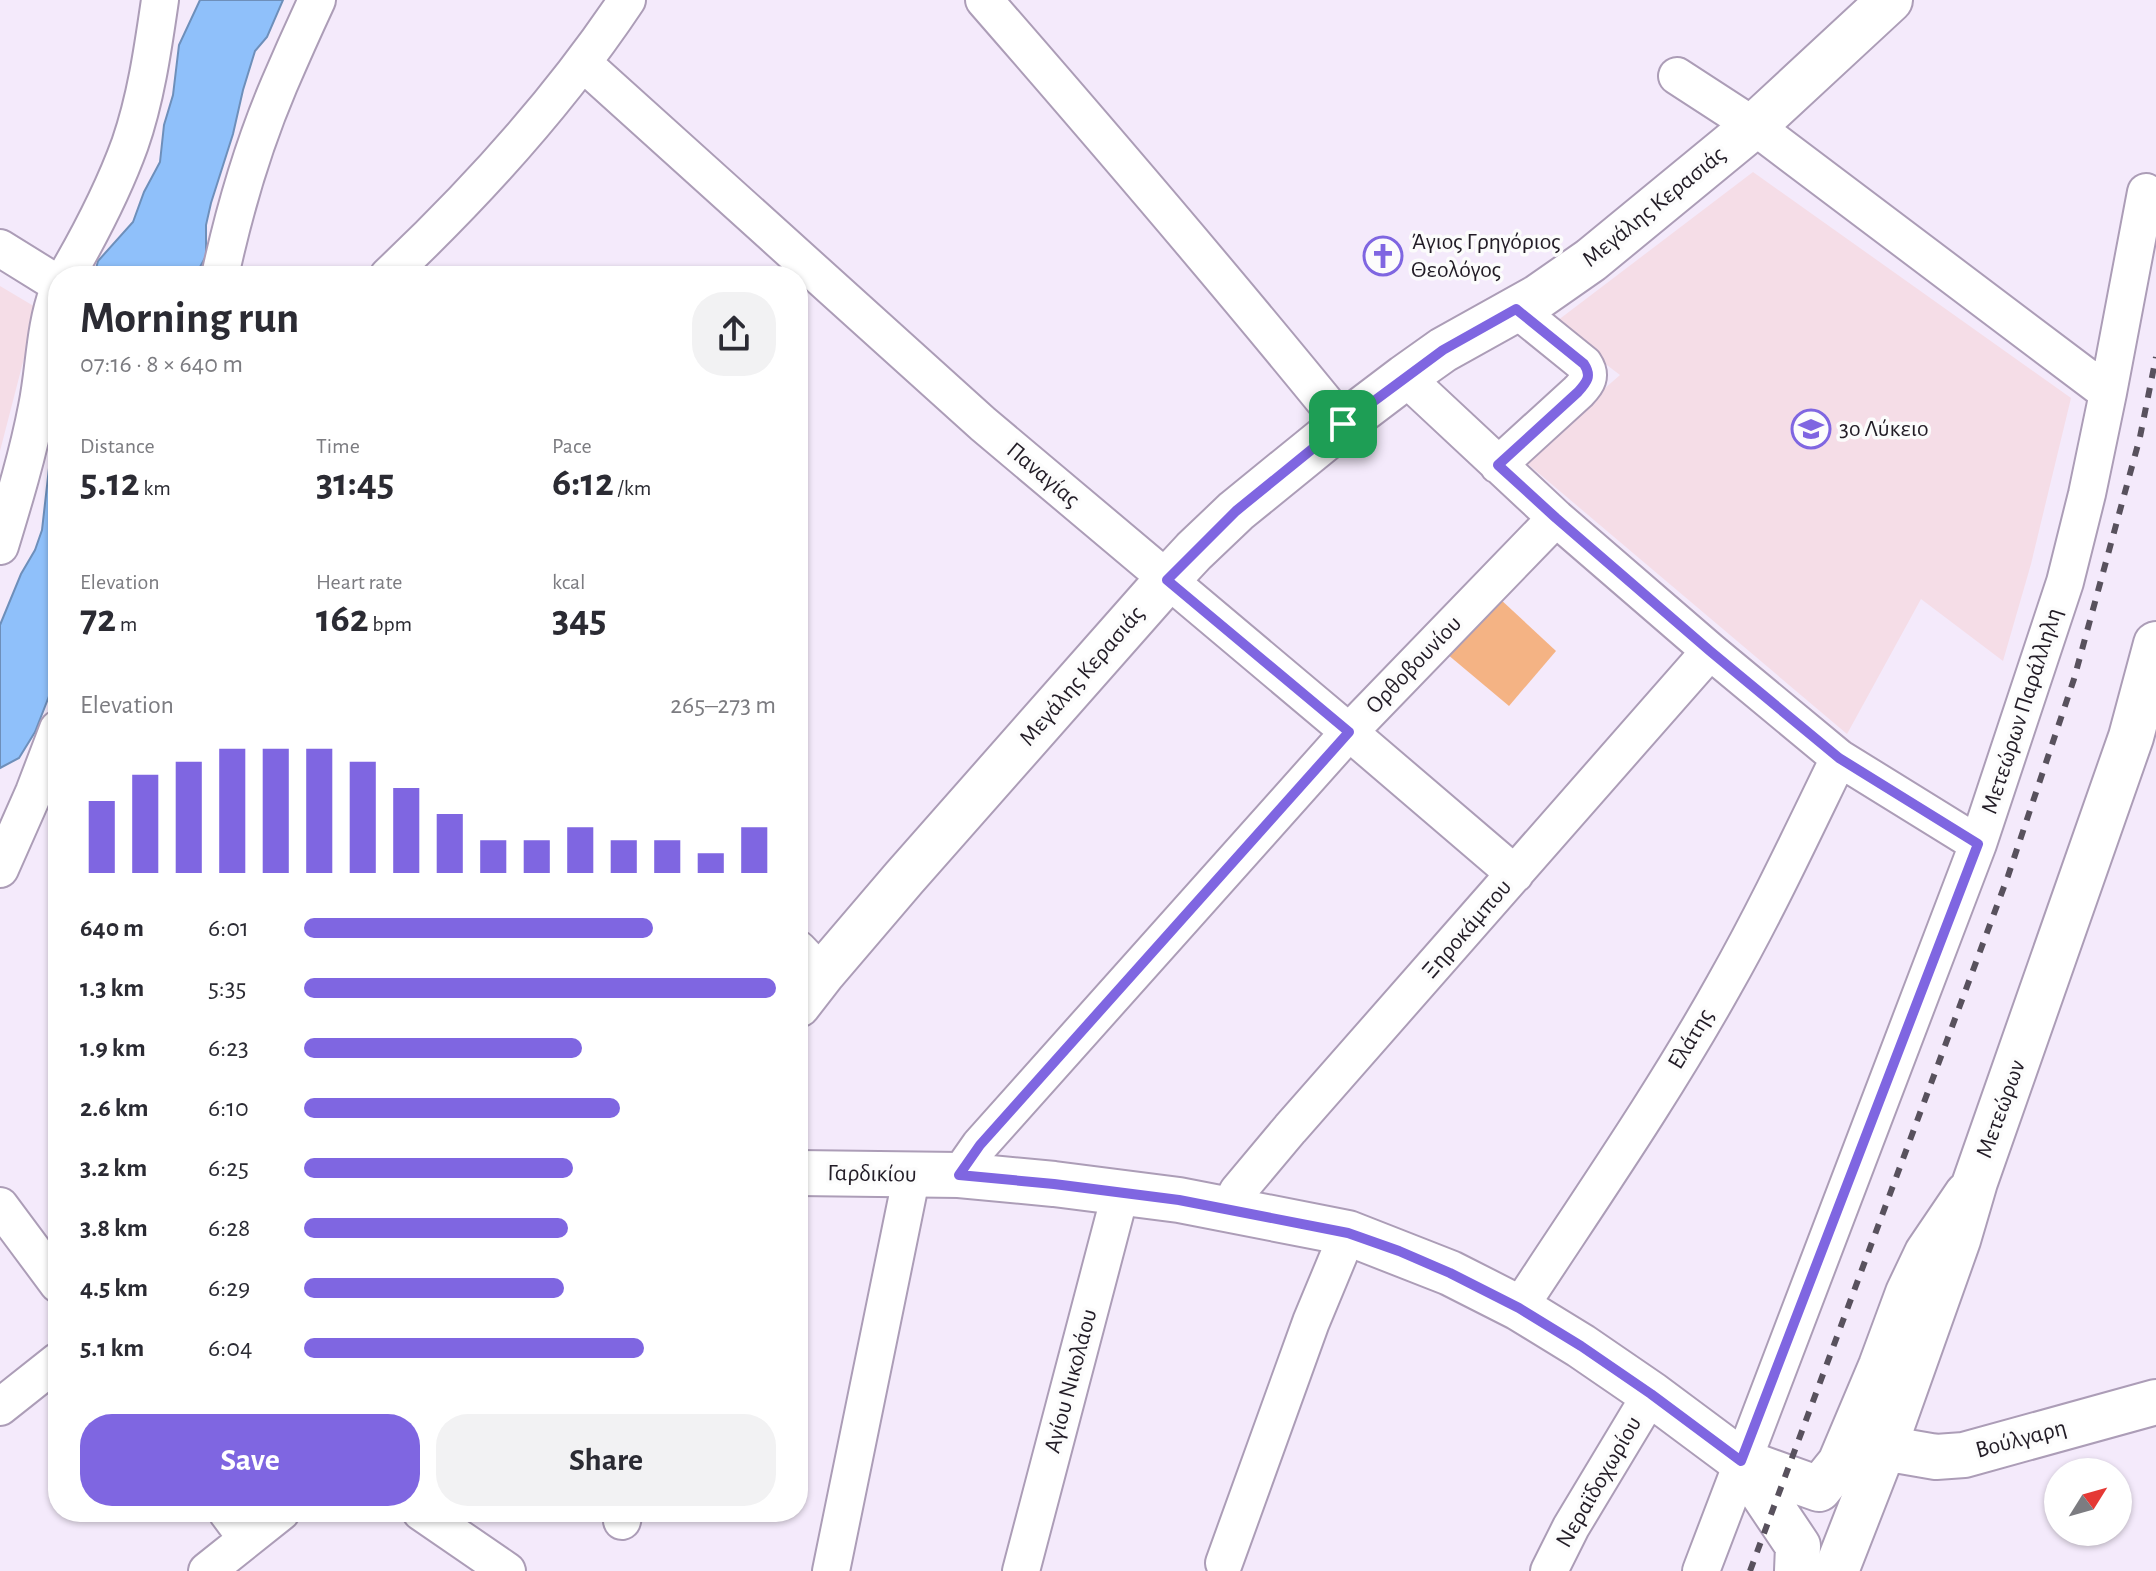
<!DOCTYPE html>
<meta charset="utf-8">
<style>
:root{--surface:#fff;--page:#f2f2f3;--text:#2b2b33;--muted:#7c7c81;--accent:#7f66e1}
body{margin:0;font-family:"Alegreya Sans",sans-serif;background:var(--page);color:var(--text);height:100vh;display:flex;flex-direction:column;font-size:30px;white-space:nowrap}
*{box-sizing:border-box;margin:0}
p{font-size:26px;color:var(--muted)}
.icon{flex:none;width:44px;height:44px;fill:none;stroke:currentColor;stroke-width:2;stroke-linecap:round;stroke-linejoin:round}
.map{position:relative;flex:1;overflow:hidden}
.sheet{position:absolute;left:48px;top:266px;width:760px;height:1256px;display:flex;flex-direction:column;background:var(--surface);border-radius:32px;box-shadow:0 2px 6px #0004}
.sheet>*{flex:none}
.needle{width:52px;rotate:53deg}
.controls{position:absolute;left:2044px;top:1458px;display:grid;gap:16px}
.controls a{display:grid;place-items:center;width:88px;height:88px;border-radius:50%;background:var(--surface);box-shadow:0 2px 6px #0004;font-size:40px}
.pin{position:absolute;display:grid;place-items:center;width:68px;height:68px;color:#fff;margin:-34px;border-radius:16px;box-shadow:0 4px 12px #0006}
.round{display:grid;place-items:center;flex:none;width:84px;height:84px;border-radius:32px;background:var(--page)}
.summary{display:flex;align-items:center;justify-content:space-between;height:136px;padding:0 32px}
h1{font-size:44px;font-weight:600;line-height:60px}
.figures{display:grid;grid-template-columns:repeat(3,1fr);gap:12px;height:136px;padding:8px 32px}
.figures div{display:grid;align-content:center}
.figures b{font-size:40px;font-weight:600}
.figures small{font-size:22px;font-weight:400}
.figures p{font-size:22px}
.chart{height:224px;padding:16px 32px}
.chart p{display:flex;justify-content:space-between}
.chart svg{width:100%;height:144px;margin-top:8px;stroke:var(--accent);stroke-width:6}
.action{display:flex;gap:16px;margin-top:auto;padding:16px 32px}
.action a{flex:1;height:92px;border-radius:32px;background:var(--accent);color:#fff;font-size:32px;font-weight:600;line-height:92px;text-align:center}
.action a+a{background:var(--page);color:var(--text)}
ul{padding:0 32px;list-style:none;font-size:26px}
li{display:grid;grid-template-columns:128px 96px 1fr;align-items:center;height:60px}
li i{height:20px;border-radius:10px;background:var(--accent)}
.map>svg:first-child{display:block}
.education{fill:#f5dde7}
.water{fill:#8fc0fa;stroke:#6e8fba;stroke-width:2}
.building{fill:#f4b384}
.lines{fill:none;stroke-linecap:round;stroke-linejoin:round}
.minor-casing{stroke:#ac9db7;stroke-width:40}
.tertiary-casing{stroke:#ac9db7;stroke-width:48}
.secondary-casing{stroke:#ac9db7;stroke-width:48}
.minor{stroke:#fff;stroke-width:36}
.tertiary{stroke:#fff;stroke-width:44}
.secondary{stroke:#fff;stroke-width:44}
.rail{stroke:#58515d;stroke-width:6;stroke-dasharray:10 10;stroke-linecap:butt}
.route-casing{stroke:#fff;stroke-width:16}
.route{stroke:#7f66e1;stroke-width:10}
.labels{text-anchor:middle;dominant-baseline:central;stroke-width:7;stroke-linejoin:round;paint-order:stroke}
.street-label{font-size:24px;fill:#221c26;stroke:#fcfcfc}
.poi-label{font-size:24px;fill:#221c26;stroke:#fcfcfc;text-anchor:start}
</style>
<div class="map">
<svg width="2156" height="1571" viewBox="0 0 2156 1571">
<rect width="100%" height="100%" fill="#f4eafb"/>
<!-- education -->
<path class="education" d="M1753,172L2071,398L2031,564L2003,661L1921,599L1847,734L1523,460L1620,375L1553,324Z
M0,286L37,308L0,451Z"/>
<!-- water -->
<path class="water" d="M200,0H283L267,37L255,51L243,90L233,134L211,203L206,225V256L195,276H94L98,261L133,222L144,192L160,162L164,125L173,95L179,45Z
M58,440V673L35,732L19,758L0,768V625L21,574L35,550L42,530L49,468Z"/>
<!-- building -->
<path class="building" d="M1499,598L1556,651L1509,706L1447,654Z"/>
<g class="lines">
<!-- minor casing -->
<g class="minor-casing">
<path id="minor" d="M984,0C1106,140 1226,280 1343,424
M583,63L983,424L1349,732L1515,874
M1677,76L1754,126L2108,393
M0,248L58,284
M66,276C91,233 113,191 130,144C146,98 153,48 160,0
M220,276C234,211 253,146 279,85C291,57 304,28 317,0
M388,276C477,192 559,102 627,0
M1405,377L1556,518L1710,651L1839,758L1978,844
M1498,465L1578,392C1587,383 1592,376 1584,364L1516,309
M0,546C14,500 28,454 37,407C45,368 44,329 58,291
M0,869L34,792L58,729
M798,949L822,974
M959,1175L980,1145L1349,732L1556,518
M0,1206L58,1284
M1228,1210L1238,1191L1290,1129L1710,651
M1519,1308C1589,1201 1662,1096 1724,985C1766,911 1802,834 1839,758
M0,1407L58,1361
M227,1512L247,1539
M421,1512L507,1571
M622,1521L624,1512
M1224,1563L1311,1322L1348,1233
M207,1571L281,1512
M831,1571L912,1174
M1021,1571L1121,1191
M1549,1571L1571,1527L1651,1394
M1701,1571L1978,844L2065,582L2087,494L2108,393L2146,192"/>
</g>
<!-- tertiary casing -->
<g class="tertiary-casing">
<path id="tertiary" d="M798,1005L822,974L904,878L1167,580L1194,551L1236,511L1343,424L1405,377L1443,350L1538,297L1591,260L1754,126L1890,0
M798,1173L959,1175L1054,1184L1179,1200L1348,1233L1450,1273L1519,1308L1581,1346L1651,1394L1741,1461L1819,1489L1840,1463L1881,1366L1908,1293L1927,1253L1967,1194
M1741,1461L1798,1546L1797,1571"/>
</g>
<!-- secondary casing -->
<g class="secondary-casing">
<path id="secondary" d="M1884,1448L1936,1457L1964,1455L2156,1402
M1836,1571L1884,1448L1958,1240L1975,1182L2131,737L2156,644"/>
</g>
<!-- minor -->
<use href="#minor" class="minor"/>
<!-- tertiary -->
<use href="#tertiary" class="tertiary"/>
<!-- secondary -->
<use href="#secondary" class="secondary"/>
<!-- rail -->
<path class="rail" d="M1750,1571L2008,876L2074,679L2140,437L2156,357"/>
</g>
<g class="lines">
<!-- route casing -->
<g class="route-casing">
<path id="route" d="M1516,309L1584,364C1592,376 1587,382 1578,392L1498,465L1556,518L1710,651L1839,758L1978,844L1741,1461L1651,1394L1581,1346L1519,1308L1450,1273L1399,1251L1348,1233L1179,1200L1054,1184L959,1175L980,1145L1349,732L1167,580L1236,511L1343,424L1443,350Z"/>
</g>
<!-- route -->
<use href="#route" class="route"/>
</g>
<!-- icons -->
<defs>
<g id="church-ring" transform="scale(2)"><circle r="9.5" fill="#fcfcfc" stroke="#7f66e1" stroke-width="1.5"/><path d="M-1.2-6h2.4v3.5h3.3v2.4h-3.3V6h-2.4V-.1h-3.3v-2.4h3.3Z" fill="#7f66e1"/></g>
<g id="school-ring" transform="scale(2)"><circle r="9.5" fill="#fcfcfc" stroke="#7f66e1" stroke-width="1.5"/><path d="M0-5L7-2L0 1L-7-2ZM-4 1L0 2.5L4 1V4Q0 6-4 4Z" fill="#7f66e1"/></g>
</defs>
<g fill-rule="evenodd">
<use href="#church-ring" x="1383" y="256"/>
<use href="#school-ring" x="1811" y="429"/>
</g>
<g class="labels">
<!-- street labels -->
<g class="street-label">
<text transform="translate(1654 207) rotate(-39)">Μεγάλης Κερασιάς</text>
<text transform="translate(1043 475) rotate(40)">Παναγίας</text>
<text transform="translate(1414 665) rotate(-46)">Ορθοβουνίου</text>
<text transform="translate(1082 676) rotate(-49)">Μεγάλης Κερασιάς</text>
<text transform="translate(2022 711) rotate(-72)">Μετεώρων Παράλληλη</text>
<text transform="translate(1467 929) rotate(-49)">Ξηροκάμπου</text>
<text transform="translate(1691 1039) rotate(-59)">Ελάτης</text>
<text transform="translate(2001 1109) rotate(-70)">Μετεώρων</text>
<text transform="translate(872 1174) rotate(1)">Γαρδικίου</text>
<text transform="translate(1071 1381) rotate(-75)">Αγίου Νικολάου</text>
<text transform="translate(2021 1439) rotate(-15)">Βούλγαρη</text>
<text transform="translate(1599 1482) rotate(-60)">Νεραϊδοχωρίου</text>
</g>
<!-- poi labels -->
<g class="poi-label">
<text x="1411" y="242">Άγιος Γρηγόριος<tspan x="1411" dy="28">Θεολόγος</tspan></text>
<text x="1839" y="429">3ο Λύκειο</text>
</g>
</g>
</svg>
<div class="controls">
<a><svg class="needle" viewBox="-14 -14 28 28"><path d="M0-13l5 13h-10z" fill="#e53935"/><path d="M0 13l5-13h-10z" fill="#7c7c81"/></svg></a>
</div>
<div class="pin" style="left:1343px;top:424px;background:#1e9e55"><svg class="icon" aria-label="arrive" viewBox="0 0 24 24"><path d="M6 21V4h12l-3 4 3 4H6"/></svg></div>
<section class="sheet">
<div class="summary"><div><h1>Morning run</h1><p>07:16 · 8 × 640 m</p></div><a class="round"><svg class="icon" aria-label="share" viewBox="0 0 24 24"><path d="M12 15V3M7 8l5-5 5 5M5 13v7h14v-7"/></svg></a></div>
<div class="figures">
<div><p>Distance</p><b>5.12<small> km</small></b></div>
<div><p>Time</p><b>31:45</b></div>
<div><p>Pace</p><b>6:12<small> /km</small></b></div>
</div>
<div class="figures">
<div><p>Elevation</p><b>72<small> m</small></b></div>
<div><p>Heart rate</p><b>162<small> bpm</small></b></div>
<div><p>kcal</p><b>345</b></div>
</div>
<div class="chart"><p><span>Elevation</span>265–273 m</p>
<svg viewBox="0 0 160 44" preserveAspectRatio="none"><path d="M5 44V22M15 44V14M25 44V10M35 44V6M45 44V6M55 44V6M65 44V10M75 44V18M85 44V26M95 44V34M105 44V34M115 44V30M125 44V34M135 44V34M145 44V38M155 44V30"/></svg>
</div>
<ul>
<li><b>640 m</b>6:01<i style="width:74%"></i></li>
<li><b>1.3 km</b>5:35<i style="width:100%"></i></li>
<li><b>1.9 km</b>6:23<i style="width:59%"></i></li>
<li><b>2.6 km</b>6:10<i style="width:67%"></i></li>
<li><b>3.2 km</b>6:25<i style="width:57%"></i></li>
<li><b>3.8 km</b>6:28<i style="width:56%"></i></li>
<li><b>4.5 km</b>6:29<i style="width:55%"></i></li>
<li><b>5.1 km</b>6:04<i style="width:72%"></i></li>
</ul>
<div class="action"><a>Save</a><a>Share</a></div>
</section>
</div>
